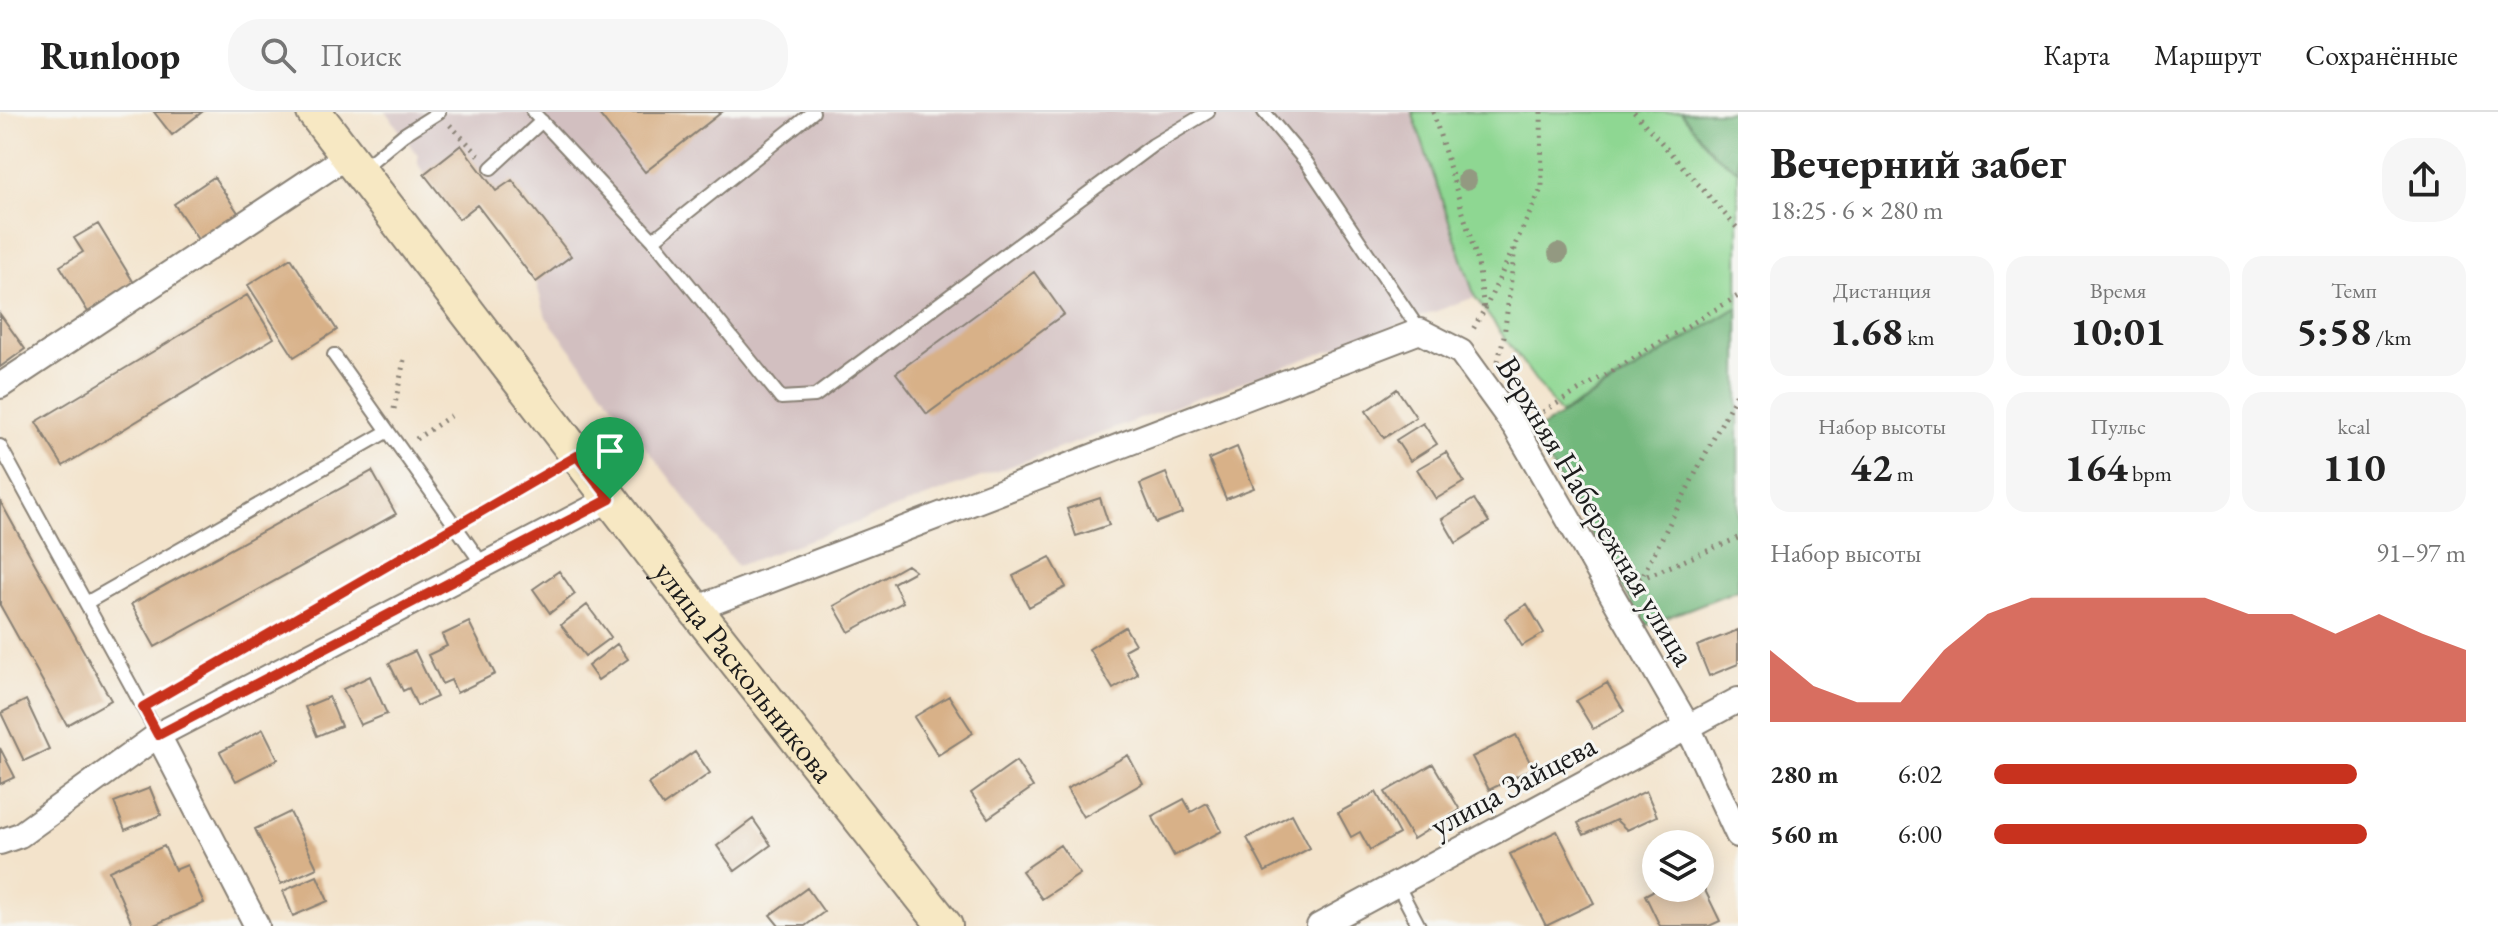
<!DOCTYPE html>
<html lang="ru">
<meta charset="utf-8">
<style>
:root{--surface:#fff;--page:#f6f6f6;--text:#222;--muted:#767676;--line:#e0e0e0;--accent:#c8321e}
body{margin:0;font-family:"EB Garamond",serif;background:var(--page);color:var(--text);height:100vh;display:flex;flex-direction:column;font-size:30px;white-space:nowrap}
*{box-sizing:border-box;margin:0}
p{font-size:26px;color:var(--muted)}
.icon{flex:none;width:44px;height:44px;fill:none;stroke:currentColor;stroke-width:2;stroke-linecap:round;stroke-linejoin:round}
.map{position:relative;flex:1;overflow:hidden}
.details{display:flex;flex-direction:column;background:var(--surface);width:760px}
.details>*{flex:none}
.controls{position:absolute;left:1642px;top:718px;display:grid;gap:16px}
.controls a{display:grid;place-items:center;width:72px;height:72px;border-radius:50%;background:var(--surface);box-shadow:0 4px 20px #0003;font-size:40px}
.pin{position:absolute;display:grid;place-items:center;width:68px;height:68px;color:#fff;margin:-82px -34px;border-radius:50% 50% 50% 0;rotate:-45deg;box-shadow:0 0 8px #0007}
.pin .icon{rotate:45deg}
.round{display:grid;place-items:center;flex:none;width:84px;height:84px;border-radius:32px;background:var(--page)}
.summary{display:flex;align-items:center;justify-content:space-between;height:136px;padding:0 32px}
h1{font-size:44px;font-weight:700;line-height:60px}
.figures{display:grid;grid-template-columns:repeat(3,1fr);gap:12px;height:136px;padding:8px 32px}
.figures div{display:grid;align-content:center;border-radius:20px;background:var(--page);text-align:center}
.figures b{font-size:40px;font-weight:700}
.figures small{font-size:22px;font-weight:400}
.figures p{font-size:22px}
.chart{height:224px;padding:16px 32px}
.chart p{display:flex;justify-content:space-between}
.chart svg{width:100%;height:144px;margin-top:8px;fill:var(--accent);opacity:.7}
ul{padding:0 32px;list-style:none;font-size:26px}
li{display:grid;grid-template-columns:128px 96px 1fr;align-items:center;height:60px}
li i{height:20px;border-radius:10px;background:var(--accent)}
header{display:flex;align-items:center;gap:48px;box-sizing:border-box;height:112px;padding:0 40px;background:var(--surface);border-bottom:2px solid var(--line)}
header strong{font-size:38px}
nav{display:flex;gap:44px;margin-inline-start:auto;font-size:28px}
.search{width:560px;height:72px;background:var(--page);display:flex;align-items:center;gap:20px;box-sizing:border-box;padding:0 28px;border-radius:32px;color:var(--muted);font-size:30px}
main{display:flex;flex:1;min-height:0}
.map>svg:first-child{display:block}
.industrial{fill:#d2bfc0}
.green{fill:#8ed792;stroke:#557a57;stroke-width:2}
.forest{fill:#72b87c;stroke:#476a4c;stroke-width:2}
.building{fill:#d8b188}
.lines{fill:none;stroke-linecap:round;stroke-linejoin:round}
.service-casing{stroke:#888074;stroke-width:16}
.minor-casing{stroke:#888074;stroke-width:28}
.secondary-casing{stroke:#888074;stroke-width:38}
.path{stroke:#888074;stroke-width:5;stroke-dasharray:2 6;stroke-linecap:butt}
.service{stroke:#fff;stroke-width:12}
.minor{stroke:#fff;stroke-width:24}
.secondary{stroke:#f7e8c3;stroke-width:34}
.tree{fill:#939981}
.route-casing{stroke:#fff;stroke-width:16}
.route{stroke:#c8321e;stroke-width:10}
.labels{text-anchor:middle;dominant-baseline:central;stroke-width:6;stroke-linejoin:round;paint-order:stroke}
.street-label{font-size:32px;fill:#1c1c1c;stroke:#f6f6f2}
</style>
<header>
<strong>Runloop</strong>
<div class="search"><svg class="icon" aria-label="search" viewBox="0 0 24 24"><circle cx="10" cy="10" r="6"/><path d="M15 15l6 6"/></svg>Поиск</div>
<nav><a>Карта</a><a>Маршрут</a><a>Сохранённые</a></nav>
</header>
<main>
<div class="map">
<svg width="1738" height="814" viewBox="0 0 1738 814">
<rect width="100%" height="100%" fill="#f6f6f2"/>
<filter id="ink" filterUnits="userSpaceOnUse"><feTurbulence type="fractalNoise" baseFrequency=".0125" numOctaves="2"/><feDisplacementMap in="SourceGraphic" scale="16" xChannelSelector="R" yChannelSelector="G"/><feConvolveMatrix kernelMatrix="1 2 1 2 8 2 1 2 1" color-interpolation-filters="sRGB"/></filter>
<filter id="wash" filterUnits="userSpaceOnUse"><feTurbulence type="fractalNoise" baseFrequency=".006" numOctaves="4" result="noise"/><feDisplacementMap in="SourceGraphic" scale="32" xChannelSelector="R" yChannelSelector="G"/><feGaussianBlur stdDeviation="1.8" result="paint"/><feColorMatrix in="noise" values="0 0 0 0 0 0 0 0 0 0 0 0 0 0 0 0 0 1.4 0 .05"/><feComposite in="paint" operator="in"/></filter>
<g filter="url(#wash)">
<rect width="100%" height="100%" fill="#f3e3cb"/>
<!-- industrial -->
<path class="industrial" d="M386,0H1412L1475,185L737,454L546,205L536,170L478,93L459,107L424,62L418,52V44Z"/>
<!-- green -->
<path class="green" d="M1412,0H1681L1713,41L1738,58V195L1560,302L1475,185Z"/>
<!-- forest -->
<path class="forest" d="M1681,0H1738V58L1713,41Z
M1738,195V478L1645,514L1532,321Z"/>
<g id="blocks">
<!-- building -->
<path class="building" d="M154,0H202L172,23Z
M601,0H722L645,60L599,2Z
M461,33L496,79L512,68L571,144L536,170L477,93L459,107L424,62Z
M214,65L241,105L201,132L174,92Z
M98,112L134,171L88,200L60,154L83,140L74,126Z
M291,146L337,218L294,245L248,173Z
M1034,160L1064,202L927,302L896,261Z
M247,183L274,226L63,354L36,310Z
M0,202L25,237L0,255Z
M1397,277L1416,305L1384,326L1366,299Z
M1423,311L1437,332L1410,349L1396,328Z
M1237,335L1254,376L1226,387L1209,347Z
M1446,340L1464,370L1436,387L1417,357Z
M372,359L396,402L155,535L131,492Z
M1166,361L1182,401L1156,411L1140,372Z
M1100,386L1109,413L1076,424L1067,397Z
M1474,387L1489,410L1456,431L1442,407Z
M0,389L111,588L67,613L0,493Z
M1050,445L1066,475L1029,495L1013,464Z
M907,453L915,459L893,471L903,490L849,520L834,494Z
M559,459L575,482L550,501L533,477Z
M1527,492L1544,521L1522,534L1505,506Z
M587,493L611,525L585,544L561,513Z
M469,510L495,562L457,581L451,568L442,572L428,543L447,534L442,523Z
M1125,515L1135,532L1124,538L1138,562L1113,577L1089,537Z
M1738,518V552L1709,564L1697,534Z
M617,532L628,547L598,568L588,554Z
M415,539L437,585L417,594L409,576L403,579L389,551Z
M370,564L387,602L360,613L343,577Z
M1607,571L1624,599L1593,617L1576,589Z
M949,584L973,621L938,643L914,605Z
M329,585L341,614L317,624L305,595Z
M26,588L49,637L24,649L1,601Z
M263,617L278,647L236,669L220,640Z
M1516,623L1533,656L1489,678L1472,645Z
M0,636L15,665L0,672Z
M695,639L710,661L663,694L648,672Z
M1128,643L1143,671L1083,705L1067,677Z
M1016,649L1033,675L988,706L971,681Z
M1433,652L1460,698L1413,727L1385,680Z
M150,676L161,703L125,718L114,690Z
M1646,679L1657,704L1627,718L1616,708L1584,723L1578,711Z
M1376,680L1399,722L1370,738L1360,720L1351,725L1338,701Z
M1184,687L1191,700L1207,691L1222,719L1174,744L1152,704Z
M290,700L317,756L281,772L255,717Z
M1292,702L1310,736L1265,760L1247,726Z
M753,707L771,733L735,759L717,734Z
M1557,719L1594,791L1546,814L1510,742Z
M1060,733L1080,762L1042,787L1022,759Z
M164,734L175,758L187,753L204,791L152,814H133L109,759Z
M317,764L328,789L293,804L283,779Z
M1700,768L1720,809L1709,814H1660L1645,783L1658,776H1700Z
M807,776L824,800L805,814H779L770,803Z"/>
</g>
</g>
<g filter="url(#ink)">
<use href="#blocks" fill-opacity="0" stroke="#888074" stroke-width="2"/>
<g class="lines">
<!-- service casing -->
<g class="service-casing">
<path id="service" d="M533,0L653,128
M813,0L653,128L781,286L815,284L1153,33L1208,0
M1264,0L1307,51L1420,219
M491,56L542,9
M361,58L403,23L439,0
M334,243L483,453
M0,334L158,623
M86,491L388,319
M1397,772L1419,814"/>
</g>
<!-- minor casing -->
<g class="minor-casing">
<path id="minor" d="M0,274L347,44
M695,497L1420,219L1461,240L1516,316L1688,615L1738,723
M158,623L257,814
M0,730L20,723L158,623L610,387
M1319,814L1738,588"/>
</g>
<!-- secondary casing -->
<g class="secondary-casing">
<g id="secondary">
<path id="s1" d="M314,0L695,497L945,814"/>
</g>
</g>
<!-- path -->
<path class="path" d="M1433,0L1478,151L1484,198L1471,221
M1634,0L1738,117
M450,13L479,43
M1485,197L1542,75L1541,0
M1498,249L1504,224L1515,136
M394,297L405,243
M1536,304L1738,184
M416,327L452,303
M469,406L554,357
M1640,467L1738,426
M1636,476L1738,279
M158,587L439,423"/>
<!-- service -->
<use href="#service" class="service"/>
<!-- minor -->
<use href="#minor" class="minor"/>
<!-- secondary -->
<use href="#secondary" class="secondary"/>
</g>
<!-- trees -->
<g class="tree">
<circle cx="1467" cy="68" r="10"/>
<circle cx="1558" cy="141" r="10"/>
</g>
</g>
<g class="lines" filter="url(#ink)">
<!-- route casing -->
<g class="route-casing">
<path id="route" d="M577,344L610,387L158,623L143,595Z"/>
</g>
<!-- route -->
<use href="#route" class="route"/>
</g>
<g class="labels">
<!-- street labels -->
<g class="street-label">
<text transform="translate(1596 399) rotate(59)">Верхняя Набережная улица</text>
<text stroke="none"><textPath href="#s1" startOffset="706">улица Раскольникова</textPath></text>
<text transform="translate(1513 673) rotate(-28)">улица Зайцева</text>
</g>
</g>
</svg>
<div class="controls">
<a><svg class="icon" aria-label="layers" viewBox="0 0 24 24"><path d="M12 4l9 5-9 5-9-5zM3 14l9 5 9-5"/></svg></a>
</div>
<div class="pin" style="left:610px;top:387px;background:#1e9e55"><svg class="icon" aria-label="arrive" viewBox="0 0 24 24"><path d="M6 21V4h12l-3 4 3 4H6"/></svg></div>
</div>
<section class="details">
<div class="summary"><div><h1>Вечерний забег</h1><p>18:25 · 6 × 280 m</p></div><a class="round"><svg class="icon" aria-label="share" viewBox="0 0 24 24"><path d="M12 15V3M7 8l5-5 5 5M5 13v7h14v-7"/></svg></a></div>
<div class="figures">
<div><p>Дистанция</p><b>1.68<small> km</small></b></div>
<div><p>Время</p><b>10:01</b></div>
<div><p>Темп</p><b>5:58<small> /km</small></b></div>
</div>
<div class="figures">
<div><p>Набор высоты</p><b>42<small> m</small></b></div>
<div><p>Пульс</p><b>164<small> bpm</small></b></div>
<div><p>kcal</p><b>110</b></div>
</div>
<div class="chart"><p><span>Набор высоты</span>91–97 m</p>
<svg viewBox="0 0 160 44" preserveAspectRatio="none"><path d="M0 44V22L10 33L20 38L30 38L40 22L50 11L60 6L70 6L80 6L90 6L100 6L110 11L120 11L130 17L140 11L150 17L160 22V44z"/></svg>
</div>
<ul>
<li><b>280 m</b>6:02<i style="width:77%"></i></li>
<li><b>560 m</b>6:00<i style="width:79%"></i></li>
</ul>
</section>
</main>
